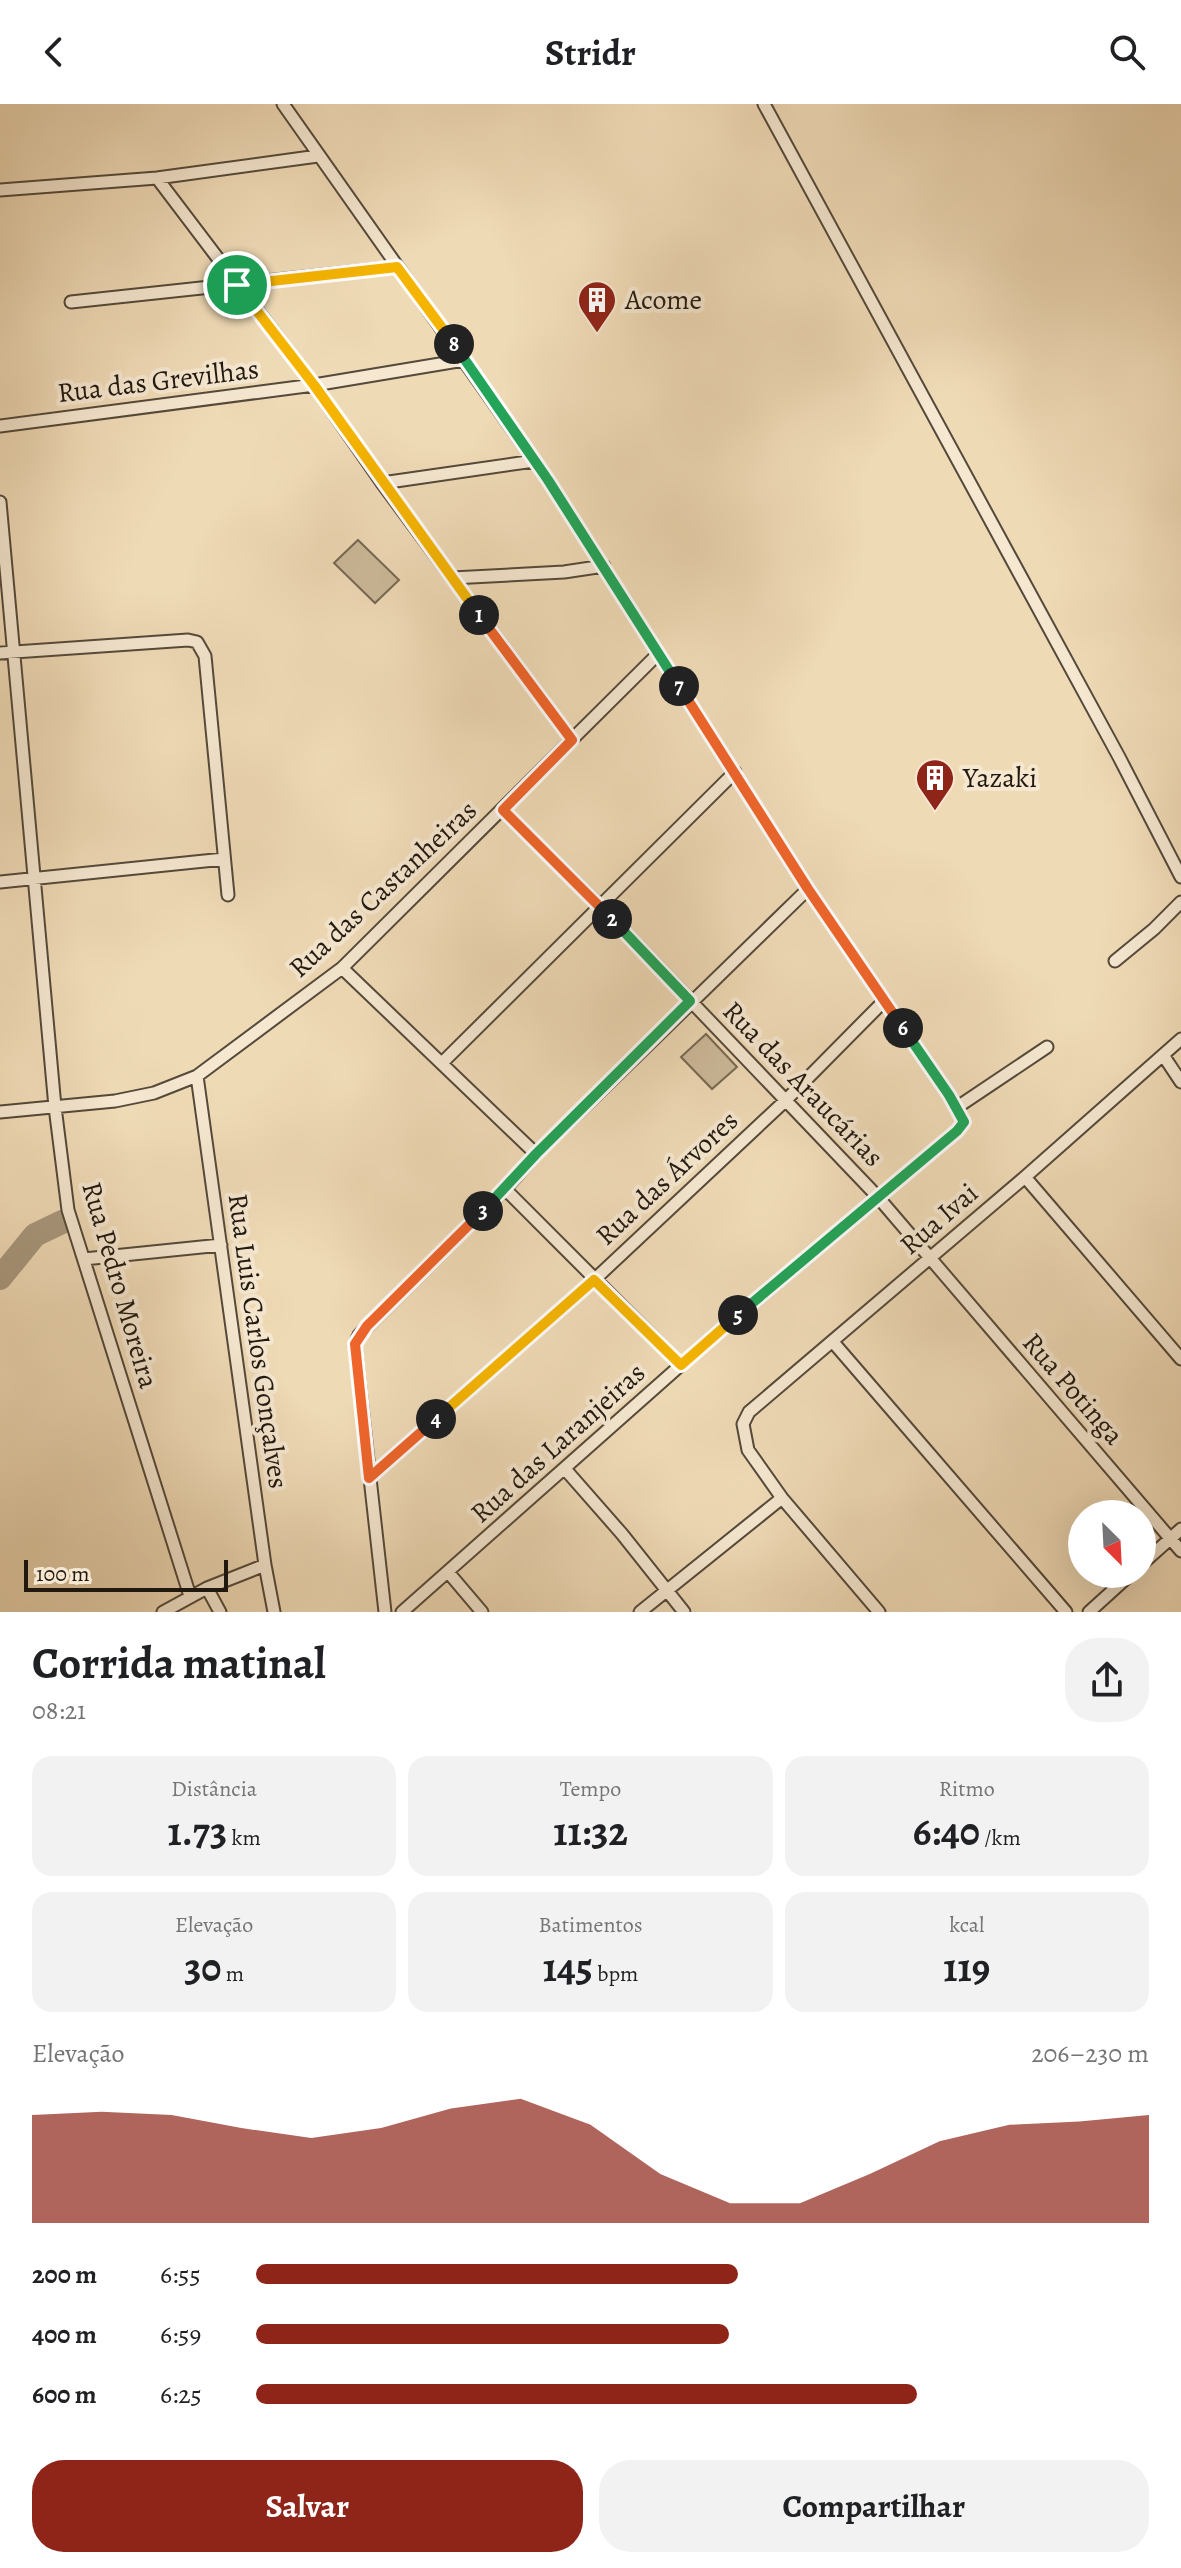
<!DOCTYPE html>
<html lang="pt">
<meta charset="utf-8">
<style>
:root{--surface:#fff;--page:#f2f2f2;--text:#202124;--muted:#757577;--accent:#8f2418}
body{margin:0;font-family:Alegreya,serif;background:var(--page);color:var(--text);height:100vh;display:flex;flex-direction:column;font-size:30px;white-space:nowrap}
*{box-sizing:border-box;margin:0}
p{font-size:26px;color:var(--muted)}
.icon{flex:none;width:44px;height:44px;fill:none;stroke:currentColor;stroke-width:2;stroke-linecap:round;stroke-linejoin:round}
.map{position:relative;height:1508px;overflow:hidden}
.drawer{display:flex;flex-direction:column;background:var(--surface);flex:1}
.drawer>*{flex:none}
.needle{width:52px;rotate:156deg}
.tools{position:absolute;left:1068px;top:1396px;display:grid;gap:16px}
.tools a{display:grid;place-items:center;width:88px;height:88px;border-radius:50%;background:var(--surface);box-shadow:0 8px 32px #0002;font-size:40px}
.scale{position:absolute;left:24px;bottom:20px;width:204px;box-sizing:border-box;padding-left:8px;border:4px solid #211910;border-top:0;font-size:22px;line-height:28px;white-space:nowrap;color:#211910;-webkit-text-stroke:6px #f5e7d0;paint-order:stroke}
.pin{position:absolute;display:grid;place-items:center;width:68px;height:68px;color:#fff;margin:-34px;border:4px solid #fff;border-radius:50%;box-shadow:0 2px 8px #0007}
.km{position:absolute;width:40px;height:40px;margin:-20px;border-radius:50%;background:#222;color:#fff;font-size:22px;line-height:40px;text-align:center}
.round{display:grid;place-items:center;flex:none;width:84px;height:84px;border-radius:32px;background:var(--page)}
.overview{display:flex;align-items:center;justify-content:space-between;height:136px;padding:0 32px}
h1{font-size:44px;font-weight:600;line-height:60px}
.figures{display:grid;grid-template-columns:repeat(3,1fr);gap:12px;height:136px;padding:8px 32px}
.figures div{display:grid;align-content:center;border-radius:20px;background:var(--page);text-align:center}
.figures b{font-size:40px;font-weight:600}
.figures small{font-size:22px;font-weight:400}
.figures p{font-size:22px}
.chart{height:224px;padding:16px 32px}
.chart p{display:flex;justify-content:space-between}
.chart svg{width:100%;height:144px;margin-top:8px;fill:var(--accent);opacity:.7}
.primary-button{display:flex;gap:16px;margin-top:auto;padding:16px 32px}
.primary-button a{flex:1;height:92px;border-radius:32px;background:var(--accent);color:#fff;font-size:32px;font-weight:600;line-height:92px;text-align:center}
.primary-button a+a{background:var(--page);color:var(--text)}
ul{padding:0 32px;list-style:none;font-size:26px}
li{display:grid;grid-template-columns:128px 96px 1fr;align-items:center;height:60px}
li i{height:20px;border-radius:10px;background:var(--accent)}
header{display:flex;justify-content:space-between;align-items:center;height:104px;padding:0 32px;background:var(--surface);font-size:36px;font-weight:600}
.map>svg:first-child{display:block}
.pitch{fill:#ccb99a;stroke:#766955;stroke-width:2}
.lines{fill:none;stroke-linecap:round;stroke-linejoin:round}
.river{stroke:#a9987e;stroke-width:24}
.street-casing{stroke:#54493a;stroke-width:15}
.street{stroke:#f5e7d0;stroke-width:11}
.split-1-casing{stroke:#fff;stroke-width:16}
.split-2-casing{stroke:#fff;stroke-width:16}
.split-3-casing{stroke:#fff;stroke-width:16}
.split-4-casing{stroke:#fff;stroke-width:16}
.split-5-casing{stroke:#fff;stroke-width:16}
.split-6-casing{stroke:#fff;stroke-width:16}
.split-7-casing{stroke:#fff;stroke-width:16}
.split-8-casing{stroke:#fff;stroke-width:16}
.split-9-casing{stroke:#fff;stroke-width:16}
.split-1{stroke:#f5b400;stroke-width:10}
.split-2{stroke:#f0652b;stroke-width:10}
.split-3{stroke:#22a559;stroke-width:10}
.split-4{stroke:#f0652b;stroke-width:10}
.split-5{stroke:#f5b400;stroke-width:10}
.split-6{stroke:#22a559;stroke-width:10}
.split-7{stroke:#f0652b;stroke-width:10}
.split-8{stroke:#22a559;stroke-width:10}
.split-9{stroke:#f5b400;stroke-width:10}
.labels{text-anchor:middle;dominant-baseline:central;stroke-width:8;stroke-linejoin:round;paint-order:stroke}
.poi-label{font-size:28px;fill:#211910;stroke:#f5e7d0;text-anchor:start}
.street-label{font-size:28px;fill:#211910;stroke:#f5e7d0}
</style>
<header><svg class="icon" aria-label="back" viewBox="0 0 24 24"><path d="M15 5l-7 7 7 7"/></svg>Stridr<svg class="icon" aria-label="search" viewBox="0 0 24 24"><circle cx="10" cy="10" r="6"/><path d="M15 15l6 6"/></svg></header>
<div class="map">
<svg width="1181" height="1508" viewBox="0 0 1181 1508">
<rect width="100%" height="100%" fill="#efdab6"/>
<filter id="stains"><feTurbulence type="fractalNoise" baseFrequency=".0025" numOctaves="4"/><feColorMatrix values="0 0 0 0 .2 0 0 0 0 .09 0 0 0 0 .02 0 0 0 .5 -.17"/></filter>
<radialGradient id="worn" r=".72"><stop offset=".6" stop-color="#630" stop-opacity="0"/><stop offset="1" stop-color="#630" stop-opacity=".3"/></radialGradient>
<!-- pitch -->
<path class="pitch" d="M358,436L399,476L375,499L334,459Z
M706,930L737,963L712,985L681,953Z"/>
<g class="lines">
<!-- river -->
<path class="river" d="M0,1174L35,1131L62,1118"/>
<!-- street casing -->
<g class="street-casing">
<path id="street" d="M283,0L548,376L808,785L949,991L964,1018L957,1027L717,1229L402,1508
M764,0L1119,653L1181,773
M157,74L314,281L382,379L572,636
M0,86L157,74L318,52
M71,198L397,163
M0,322L314,281L464,256
M382,379L534,357
M0,398L55,1003L68,1106L190,1492
M452,474L564,468L604,462
M0,549L188,536L197,538L205,552L228,791
M503,706L599,801L877,1092L1181,1447
M0,778L224,755
M1115,857L1154,825L1181,798
M342,864L536,1050
M1163,951L1181,978
M442,959L735,668
M197,972L265,1461L274,1508
M956,1004L1047,943
M0,1008L115,997L154,989L197,972L342,864L658,550
M1025,1073L1181,1255
M505,1085L681,1261
M84,1155L221,1141
M833,1238L1066,1508
M565,1365L622,1430L684,1508
M369,1374L594,1176L786,996L884,897
M1142,1460L1181,1425
M448,1468L482,1508
M207,1484L220,1508
M163,1508L207,1484L265,1461
M385,1508L355,1240L359,1231L505,1085L536,1050L808,785
M640,1508L782,1394
M879,1508L782,1394L748,1346L743,1320L749,1308L1025,1073L1181,935
M1089,1508L1131,1470"/>
</g>
<!-- street -->
<use href="#street" class="street"/>
</g>
<g class="lines">
<!-- split-1 casing -->
<g class="split-1-casing">
<path id="split-1" d="M237,181L314,281L479,511"/>
</g>
<!-- split-2 casing -->
<g class="split-2-casing">
<path id="split-2" d="M479,511L572,636L503,706L612,815"/>
</g>
<!-- split-3 casing -->
<g class="split-3-casing">
<path id="split-3" d="M483,1107L536,1050L690,897L612,815"/>
</g>
<!-- split-4 casing -->
<g class="split-4-casing">
<path id="split-4" d="M436,1315L369,1374L355,1240L367,1222L483,1107"/>
</g>
<!-- split-5 casing -->
<g class="split-5-casing">
<path id="split-5" d="M436,1315L594,1176L681,1261L738,1211"/>
</g>
<!-- split-6 casing -->
<g class="split-6-casing">
<path id="split-6" d="M738,1211L957,1027L964,1018L949,991L903,924"/>
</g>
<!-- split-7 casing -->
<g class="split-7-casing">
<path id="split-7" d="M679,582L808,785L903,924"/>
</g>
<!-- split-8 casing -->
<g class="split-8-casing">
<path id="split-8" d="M454,240L548,376L679,582"/>
</g>
<!-- split-9 casing -->
<g class="split-9-casing">
<path id="split-9" d="M237,181L397,163L454,240"/>
</g>
<!-- split-1 -->
<use href="#split-1" class="split-1"/>
<!-- split-2 -->
<use href="#split-2" class="split-2"/>
<!-- split-3 -->
<use href="#split-3" class="split-3"/>
<!-- split-4 -->
<use href="#split-4" class="split-4"/>
<!-- split-5 -->
<use href="#split-5" class="split-5"/>
<!-- split-6 -->
<use href="#split-6" class="split-6"/>
<!-- split-7 -->
<use href="#split-7" class="split-7"/>
<!-- split-8 -->
<use href="#split-8" class="split-8"/>
<!-- split-9 -->
<use href="#split-9" class="split-9"/>
</g>
<!-- icons -->
<defs>
<g id="building-pin" transform="scale(2)"><path d="M0 17L-7.5 6A9.5 9.5 0 1 1 7.5 6Z" fill="#8f2418" stroke="#f5e7d0"/><path d="M-4-6H4V6H1V3H-1V6H-4ZM-2.5-4.3h1.7v1.8h-1.7ZM.8-4.3h1.7v1.8H.8ZM-2.5-1h1.7V.8h-1.7ZM.8-1h1.7V.8H.8Z" fill="#fff"/></g>
</defs>
<g fill-rule="evenodd">
<use href="#building-pin" x="597" y="196"/>
<use href="#building-pin" x="935" y="674"/>
</g>
<g class="labels">
<!-- poi labels -->
<g class="poi-label">
<text x="625" y="196">Acome</text>
<text x="963" y="674">Yazaki</text>
</g>
<!-- street labels -->
<g class="street-label">
<text transform="translate(158 277) rotate(-7)">Rua das Grevilhas</text>
<text transform="translate(383 785) rotate(-43)">Rua das Castanheiras</text>
<text transform="translate(803 980) rotate(46)">Rua das Araucárias</text>
<text transform="translate(667 1074) rotate(-43)">Rua das Árvores</text>
<text transform="translate(939 1115) rotate(-41)">Rua Ivai</text>
<text transform="translate(120 1181) rotate(74)">Rua Pedro Moreira</text>
<text transform="translate(258 1237) rotate(82)">Rua Luis Carlos Gonçalves</text>
<text transform="translate(1073 1285) rotate(49)">Rua Potinga</text>
<text transform="translate(558 1339) rotate(-42)">Rua das Laranjeiras</text>
</g>
</g>
<rect width="100%" height="100%" filter="url(#stains)"/>
<rect width="100%" height="100%" fill="url(#worn)"/>
</svg>
<div class="tools">
<a><svg class="needle" viewBox="-14 -14 28 28"><path d="M0-13l5 13h-10z" fill="#e53935"/><path d="M0 13l5-13h-10z" fill="#757577"/></svg></a>
</div>
<div class="scale">100 m</div>
<div class="pin" style="left:237px;top:181px;background:#1e9e55"><svg class="icon" aria-label="arrive" viewBox="0 0 24 24"><path d="M6 21V4h12l-3 4 3 4H6"/></svg></div>
<b class="km" style="left:479px;top:511px">1</b>
<b class="km" style="left:612px;top:815px">2</b>
<b class="km" style="left:483px;top:1107px">3</b>
<b class="km" style="left:436px;top:1315px">4</b>
<b class="km" style="left:738px;top:1211px">5</b>
<b class="km" style="left:903px;top:924px">6</b>
<b class="km" style="left:679px;top:582px">7</b>
<b class="km" style="left:454px;top:240px">8</b>
</div>
<section class="drawer">
<div class="overview"><div><h1>Corrida matinal</h1><p>08:21</p></div><a class="round"><svg class="icon" aria-label="share" viewBox="0 0 24 24"><path d="M12 15V3M7 8l5-5 5 5M5 13v7h14v-7"/></svg></a></div>
<div class="figures">
<div><p>Distância</p><b>1.73<small> km</small></b></div>
<div><p>Tempo</p><b>11:32</b></div>
<div><p>Ritmo</p><b>6:40<small> /km</small></b></div>
</div>
<div class="figures">
<div><p>Elevação</p><b>30<small> m</small></b></div>
<div><p>Batimentos</p><b>145<small> bpm</small></b></div>
<div><p>kcal</p><b>119</b></div>
</div>
<div class="chart"><p><span>Elevação</span>206–230 m</p>
<svg viewBox="0 0 160 44" preserveAspectRatio="none"><path d="M0 44V11L10 10L20 11L30 15L40 18L50 15L60 9L70 6L80 14L90 29L100 38L110 38L120 29L130 19L140 14L150 13L160 11V44z"/></svg>
</div>
<ul>
<li><b>200 m</b>6:55<i style="width:54%"></i></li>
<li><b>400 m</b>6:59<i style="width:53%"></i></li>
<li><b>600 m</b>6:25<i style="width:74%"></i></li>
</ul>
<div class="primary-button"><a>Salvar</a><a>Compartilhar</a></div>
</section>
